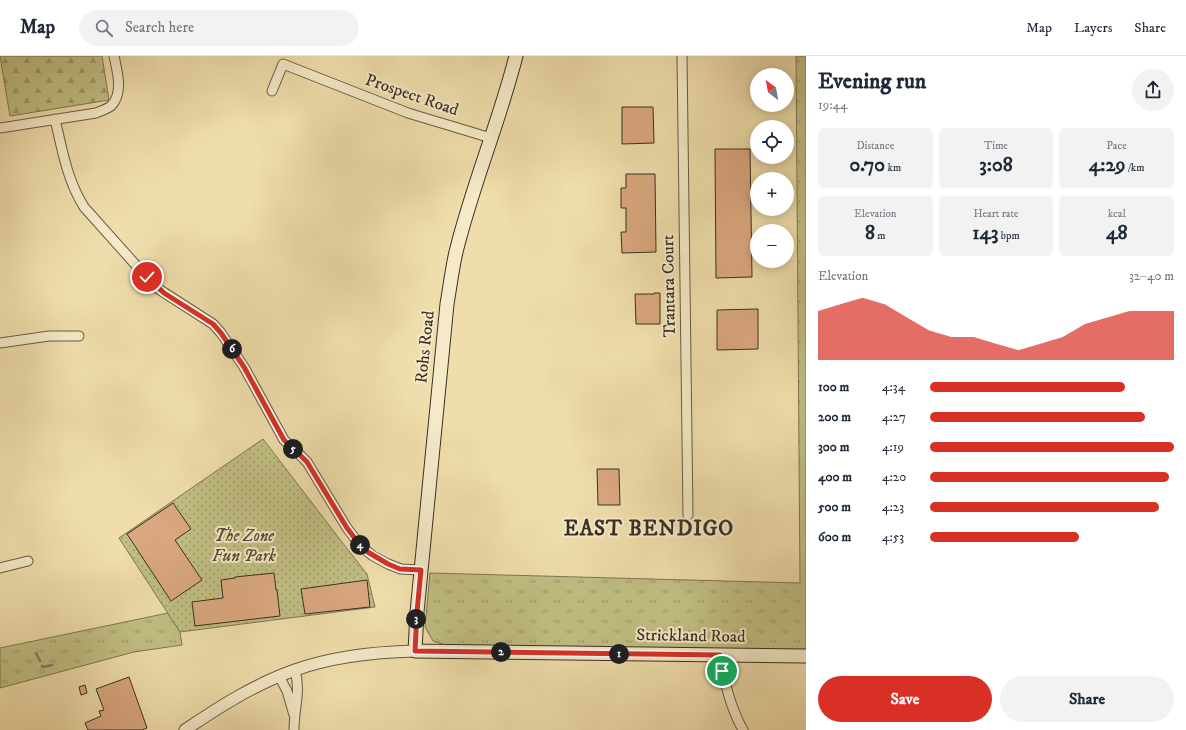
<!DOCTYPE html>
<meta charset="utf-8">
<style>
:root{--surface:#fff;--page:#f2f2f3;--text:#1f2937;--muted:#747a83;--line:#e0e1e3;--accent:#d93025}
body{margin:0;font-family:"IM FELL DW Pica",serif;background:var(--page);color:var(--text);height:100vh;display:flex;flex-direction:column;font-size:15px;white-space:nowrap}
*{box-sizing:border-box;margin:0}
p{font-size:13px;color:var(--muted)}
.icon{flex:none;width:22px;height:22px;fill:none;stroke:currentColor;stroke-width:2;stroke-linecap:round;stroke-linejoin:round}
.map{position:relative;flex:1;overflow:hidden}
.drawer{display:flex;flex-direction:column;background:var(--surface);width:380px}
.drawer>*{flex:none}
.needle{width:26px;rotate:328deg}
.tools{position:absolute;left:750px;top:12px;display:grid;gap:8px}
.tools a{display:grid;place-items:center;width:44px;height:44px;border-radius:50%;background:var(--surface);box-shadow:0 2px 10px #0003;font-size:20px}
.pin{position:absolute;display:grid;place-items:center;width:34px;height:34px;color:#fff;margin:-17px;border:2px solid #fff;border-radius:50%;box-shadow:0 1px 4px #0007}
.km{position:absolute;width:20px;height:20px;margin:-10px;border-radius:50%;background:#222;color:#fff;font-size:11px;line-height:20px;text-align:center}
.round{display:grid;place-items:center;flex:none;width:42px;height:42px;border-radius:21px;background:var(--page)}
.summary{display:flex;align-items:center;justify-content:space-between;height:68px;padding:0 12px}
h1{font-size:22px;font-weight:700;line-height:30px}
.metrics{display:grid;grid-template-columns:repeat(3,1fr);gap:6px;height:68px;padding:4px 12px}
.metrics div{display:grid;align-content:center;border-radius:6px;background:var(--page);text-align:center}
.metrics b{font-size:20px;font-weight:700}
.metrics small{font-size:11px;font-weight:400}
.metrics p{font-size:11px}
.chart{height:112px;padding:8px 12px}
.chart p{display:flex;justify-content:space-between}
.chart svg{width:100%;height:72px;margin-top:4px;fill:var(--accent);opacity:.7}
.cta{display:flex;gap:8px;margin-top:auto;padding:8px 12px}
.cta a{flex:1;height:46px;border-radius:24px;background:var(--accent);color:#fff;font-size:16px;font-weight:700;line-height:46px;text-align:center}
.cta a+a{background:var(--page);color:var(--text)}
ul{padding:0 12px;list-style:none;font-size:13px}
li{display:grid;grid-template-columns:64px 48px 1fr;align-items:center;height:30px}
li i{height:10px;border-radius:5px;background:var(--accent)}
header{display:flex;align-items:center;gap:24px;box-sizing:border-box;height:56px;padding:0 20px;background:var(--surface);border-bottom:1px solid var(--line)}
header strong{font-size:19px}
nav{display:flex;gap:22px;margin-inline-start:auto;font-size:14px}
.search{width:280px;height:36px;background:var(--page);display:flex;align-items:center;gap:10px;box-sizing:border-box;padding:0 14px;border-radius:22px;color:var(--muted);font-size:15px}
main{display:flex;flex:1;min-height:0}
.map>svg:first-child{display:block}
.grass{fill:url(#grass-tufts);stroke:#7e7754}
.forest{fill:url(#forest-firs);stroke:#7e7754}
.park{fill:url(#park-dots);stroke:#7e7754}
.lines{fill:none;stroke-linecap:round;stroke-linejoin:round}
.stream{stroke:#748472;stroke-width:2.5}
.building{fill:#daa880;stroke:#3a2f25}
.minor-casing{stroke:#675b46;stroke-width:11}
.tertiary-casing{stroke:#675b46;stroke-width:13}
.secondary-casing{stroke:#3a2f25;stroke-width:15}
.minor{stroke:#f5eac8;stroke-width:9}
.tertiary{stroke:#f5eac8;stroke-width:11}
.secondary{stroke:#f5eac8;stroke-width:13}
.route-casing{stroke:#fff;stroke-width:8}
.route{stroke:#d93025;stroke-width:5}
.labels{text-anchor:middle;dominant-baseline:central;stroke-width:4;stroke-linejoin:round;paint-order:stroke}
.street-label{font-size:17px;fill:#3a2f25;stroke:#f5eac8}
.park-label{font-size:17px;font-style:italic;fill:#554c38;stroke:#f5eac8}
.district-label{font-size:21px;font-weight:bold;letter-spacing:1px;fill:#3a2f25;stroke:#f5eac8}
</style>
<header>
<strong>Map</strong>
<div class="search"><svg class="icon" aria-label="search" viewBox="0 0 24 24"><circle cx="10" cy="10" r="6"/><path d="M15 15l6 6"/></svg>Search here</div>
<nav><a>Map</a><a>Layers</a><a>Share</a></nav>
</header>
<main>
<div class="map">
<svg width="806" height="674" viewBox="0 0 806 674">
<defs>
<pattern id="grass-tufts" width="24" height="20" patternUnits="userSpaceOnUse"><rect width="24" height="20" fill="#c1bf83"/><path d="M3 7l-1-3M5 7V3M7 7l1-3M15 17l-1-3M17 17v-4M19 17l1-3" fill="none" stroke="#9e9c6b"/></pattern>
<pattern id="forest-firs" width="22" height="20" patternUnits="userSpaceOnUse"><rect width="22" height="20" fill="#c1bf83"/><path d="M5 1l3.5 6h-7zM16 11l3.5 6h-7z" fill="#9e9c6b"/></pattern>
<pattern id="park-dots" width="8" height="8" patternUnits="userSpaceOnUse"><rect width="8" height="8" fill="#c1bf83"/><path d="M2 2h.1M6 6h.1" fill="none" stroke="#9e9c6b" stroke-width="1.8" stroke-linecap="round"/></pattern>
</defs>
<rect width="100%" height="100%" fill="#efdeab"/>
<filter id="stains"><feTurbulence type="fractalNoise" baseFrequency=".005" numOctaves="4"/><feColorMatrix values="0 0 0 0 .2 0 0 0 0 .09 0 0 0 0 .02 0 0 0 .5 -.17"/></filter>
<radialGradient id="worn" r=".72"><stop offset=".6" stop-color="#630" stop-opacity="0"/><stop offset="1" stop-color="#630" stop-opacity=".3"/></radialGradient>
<!-- grass -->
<path class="grass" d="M796,0H806V595L445,589L433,585L425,571L430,517L800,527Z
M168,557L180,576L182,589L134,596L0,632V592Z"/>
<!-- forest -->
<path class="forest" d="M0,0H102L109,44L10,60Z"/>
<!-- park -->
<path class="park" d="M263,383L345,490L367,518L375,551L180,576L119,482Z"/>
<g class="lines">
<!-- stream -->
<path class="stream" d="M36,597L40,605
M42,610L43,611L52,609"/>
</g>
<!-- building -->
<path class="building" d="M622,51H653L654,87L622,88Z
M715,93H750L752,221L716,222Z
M626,118H655L656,196L622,197L621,176H626V152H621V132H626Z
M654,237H660V268H636L635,238H654Z
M758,253V293L717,294V254Z
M597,413H619L620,449H598Z
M173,447L191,473L175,484L202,524L171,545L127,478Z
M274,517L276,534H277L280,560L195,570L192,546L223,542L221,524L235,522V521Z
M367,524L370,551L305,558L301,533Z
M129,621L147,672L142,674H88L85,667L101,660L99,655L104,654L96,633Z
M85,629L87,637L81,639L79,631Z"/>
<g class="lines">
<!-- minor casing -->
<g class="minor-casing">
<path id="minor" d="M682,0L688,459
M272,35L283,8L408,57L491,82
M55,63C62,93 67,124 84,151L134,207L157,232L213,268L221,277L244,311L284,384L296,395L307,406L347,472L360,489L373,500L388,508L401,513L421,514
M0,72L96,57C101,55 107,53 111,50C124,37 117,15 114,0
M0,287L49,280H79
M0,512L28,505
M720,599C724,625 730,651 743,674
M279,620L287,635L294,659
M294,674C294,651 301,637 295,614"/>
</g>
<!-- tertiary casing -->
<g class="tertiary-casing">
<path id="tertiary" d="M185,674C219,651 255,628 295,614C334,600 374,596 415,595"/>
</g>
<!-- secondary casing -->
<g class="secondary-casing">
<path id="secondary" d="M516,0C499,67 472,130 456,196C452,213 450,231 447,248L417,556L415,595L806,600"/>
</g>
<!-- minor -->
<use href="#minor" class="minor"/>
<!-- tertiary -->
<use href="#tertiary" class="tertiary"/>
<!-- secondary -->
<use href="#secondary" class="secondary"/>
</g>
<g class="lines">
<!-- route casing -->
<g class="route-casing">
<path id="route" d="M147,221L164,237L213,268L221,277L244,311L284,384L296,395L307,406L347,472L360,489L366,495L388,508L400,513L421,514L417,556L415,595L720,599L722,615"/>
</g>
<!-- route -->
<use href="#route" class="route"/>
</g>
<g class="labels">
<!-- street labels -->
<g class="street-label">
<text transform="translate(412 39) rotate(19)">Prospect Road</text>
<text transform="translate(669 230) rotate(-91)">Trantara Court</text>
<text transform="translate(425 291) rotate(-84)">Rohs Road</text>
<text transform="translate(691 580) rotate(1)">Strickland Road</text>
</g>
<!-- park labels -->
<g class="park-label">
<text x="244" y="480">The Zone<tspan x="244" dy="20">Fun Park</tspan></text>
</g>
<!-- district labels -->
<g class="district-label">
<text x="649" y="473">EAST BENDIGO</text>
</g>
</g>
<rect width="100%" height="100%" filter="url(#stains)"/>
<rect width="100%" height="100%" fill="url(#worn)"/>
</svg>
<div class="tools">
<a><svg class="needle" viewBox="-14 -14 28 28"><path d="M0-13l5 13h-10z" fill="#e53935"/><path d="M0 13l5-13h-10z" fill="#747a83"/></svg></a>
<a><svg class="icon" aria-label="locate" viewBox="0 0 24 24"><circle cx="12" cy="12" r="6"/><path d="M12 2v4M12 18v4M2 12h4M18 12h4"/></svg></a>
<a>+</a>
<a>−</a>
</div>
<div class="pin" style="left:722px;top:615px;background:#1e9e55"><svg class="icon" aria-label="arrive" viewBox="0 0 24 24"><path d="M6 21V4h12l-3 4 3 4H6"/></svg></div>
<div class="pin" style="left:147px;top:221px;background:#d93025"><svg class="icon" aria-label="check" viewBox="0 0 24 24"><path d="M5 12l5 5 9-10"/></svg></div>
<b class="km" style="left:619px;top:598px">1</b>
<b class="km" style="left:501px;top:596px">2</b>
<b class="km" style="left:416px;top:563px">3</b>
<b class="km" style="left:360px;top:489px">4</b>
<b class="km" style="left:293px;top:393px">5</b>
<b class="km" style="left:232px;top:293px">6</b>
</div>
<section class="drawer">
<div class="summary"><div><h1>Evening run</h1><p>19:44</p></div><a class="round"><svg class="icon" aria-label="share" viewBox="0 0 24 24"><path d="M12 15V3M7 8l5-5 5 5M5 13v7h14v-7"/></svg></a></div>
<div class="metrics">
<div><p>Distance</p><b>0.70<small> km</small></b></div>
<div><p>Time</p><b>3:08</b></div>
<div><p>Pace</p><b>4:29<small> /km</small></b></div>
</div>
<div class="metrics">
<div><p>Elevation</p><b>8<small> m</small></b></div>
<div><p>Heart rate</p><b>143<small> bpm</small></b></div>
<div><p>kcal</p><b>48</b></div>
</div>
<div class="chart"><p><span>Elevation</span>32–40 m</p>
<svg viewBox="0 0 160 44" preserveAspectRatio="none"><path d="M0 44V14L10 10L20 6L30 10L40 18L50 26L60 30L70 30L80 34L90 38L100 34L110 30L120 22L130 18L140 14L150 14L160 14V44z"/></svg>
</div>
<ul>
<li><b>100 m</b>4:34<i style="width:80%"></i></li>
<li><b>200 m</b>4:27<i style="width:88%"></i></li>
<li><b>300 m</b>4:19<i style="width:100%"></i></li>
<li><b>400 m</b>4:20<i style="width:98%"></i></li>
<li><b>500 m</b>4:23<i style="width:94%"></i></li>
<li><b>600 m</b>4:53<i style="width:61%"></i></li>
</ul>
<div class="cta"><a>Save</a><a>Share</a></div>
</section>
</main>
